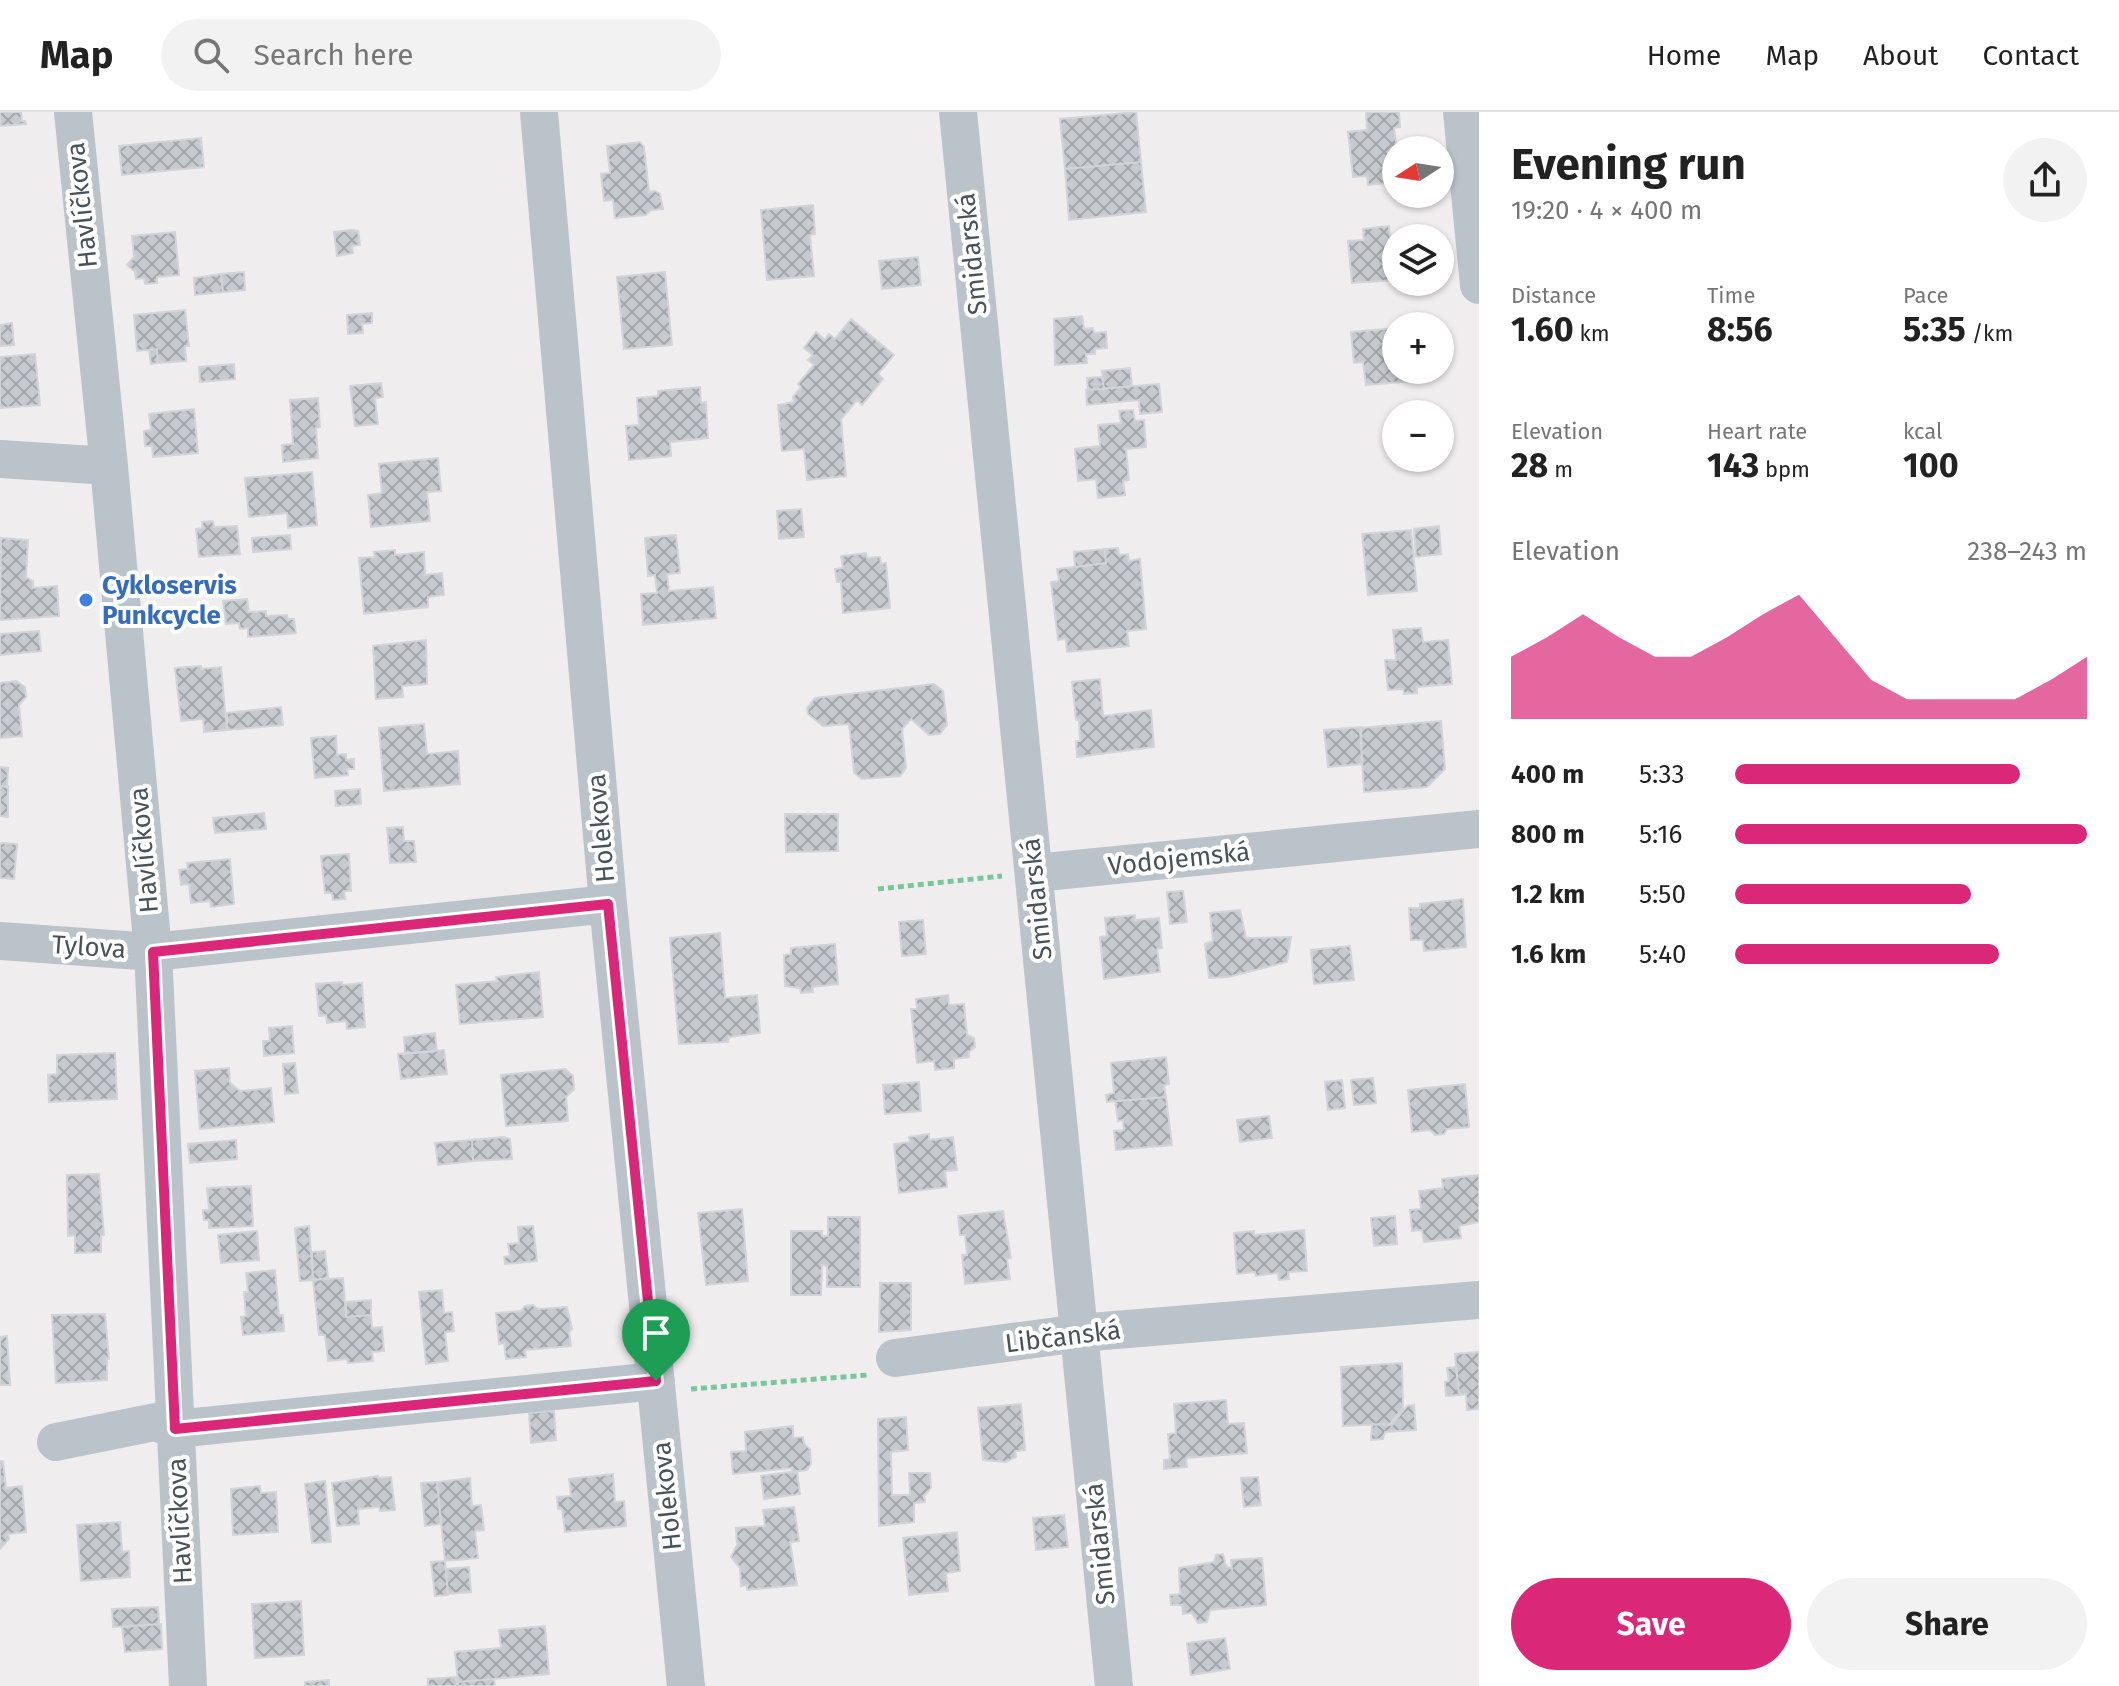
<!DOCTYPE html>
<meta charset="utf-8">
<style>
:root{--surface:#fff;--page:#f2f2f2;--text:#222;--muted:#767676;--line:#e0e0e0;--accent:#db2777}
body{margin:0;font-family:"Fira Sans",sans-serif;background:var(--page);color:var(--text);height:100vh;display:flex;flex-direction:column;font-size:30px;white-space:nowrap}
*{box-sizing:border-box;margin:0}
p{font-size:26px;color:var(--muted)}
.icon{flex:none;width:44px;height:44px;fill:none;stroke:currentColor;stroke-width:2;stroke-linecap:round;stroke-linejoin:round}
.map{position:relative;flex:1;overflow:hidden}
.panel{display:flex;flex-direction:column;background:var(--surface);width:640px}
.panel>*{flex:none}
.needle{width:52px;rotate:258deg}
.buttons{position:absolute;left:1382px;top:24px;display:grid;gap:16px}
.buttons a{display:grid;place-items:center;width:72px;height:72px;border-radius:50%;background:var(--surface);box-shadow:0 2px 6px #0004;font-size:40px}
.pin{position:absolute;display:grid;place-items:center;width:68px;height:68px;color:#fff;margin:-82px -34px;border-radius:50% 50% 50% 0;rotate:-45deg;box-shadow:0 0 8px #0007}
.pin .icon{rotate:45deg}
.round{display:grid;place-items:center;flex:none;width:84px;height:84px;border-radius:42px;background:var(--page)}
.headline{display:flex;align-items:center;justify-content:space-between;height:136px;padding:0 32px}
h1{font-size:44px;font-weight:700;line-height:60px}
.figures{display:grid;grid-template-columns:repeat(3,1fr);gap:12px;height:136px;padding:8px 32px}
.figures div{display:grid;align-content:center}
.figures b{font-size:34px;font-weight:700}
.figures small{font-size:22px;font-weight:400}
.figures p{font-size:22px}
.chart{height:224px;padding:16px 32px}
.chart p{display:flex;justify-content:space-between}
.chart svg{width:100%;height:144px;margin-top:8px;fill:var(--accent);opacity:.7}
.action{display:flex;gap:16px;margin-top:auto;padding:16px 32px}
.action a{flex:1;height:92px;border-radius:48px;background:var(--accent);color:#fff;font-size:32px;font-weight:700;line-height:92px;text-align:center}
.action a+a{background:var(--page);color:var(--text)}
ul{padding:0 32px;list-style:none;font-size:26px}
li{display:grid;grid-template-columns:128px 96px 1fr;align-items:center;height:60px}
li i{height:20px;border-radius:10px;background:var(--accent)}
header{display:flex;align-items:center;gap:48px;box-sizing:border-box;height:112px;padding:0 40px;background:var(--surface);border-bottom:2px solid var(--line)}
header strong{font-size:38px}
nav{display:flex;gap:44px;margin-inline-start:auto;font-size:28px}
.search{width:560px;height:72px;background:var(--page);display:flex;align-items:center;gap:20px;box-sizing:border-box;padding:0 28px;border-radius:44px;color:var(--muted);font-size:30px}
main{display:flex;flex:1;min-height:0}
.map>svg:first-child{display:block}
.building{fill:url(#building-cross-hatch);stroke:#d2d4d9;stroke-width:2}
.lines{fill:none;stroke-linecap:round;stroke-linejoin:round}
.path{stroke:#78c79b;stroke-width:5;stroke-dasharray:6 4;stroke-linecap:butt}
.minor{stroke:#bac3c9;stroke-width:38}
.route-casing{stroke:#fff;stroke-width:16}
.route{stroke:#db2777;stroke-width:10}
.shop-dot{fill:#3f7fe0;stroke:#fff;stroke-width:3}
.labels{text-anchor:middle;dominant-baseline:central;stroke-width:8;stroke-linejoin:round;paint-order:stroke}
.street-label{font-size:26px;fill:#475259;stroke:#fff}
.shop-label{font-size:26px;font-weight:bold;fill:#366cbe;stroke:#fff;text-anchor:start}
</style>
<header>
<strong>Map</strong>
<div class="search"><svg class="icon" aria-label="search" viewBox="0 0 24 24"><circle cx="10" cy="10" r="6"/><path d="M15 15l6 6"/></svg>Search here</div>
<nav><a>Home</a><a>Map</a><a>About</a><a>Contact</a></nav>
</header>
<main>
<div class="map">
<svg width="1479" height="1574" viewBox="0 0 1479 1574">
<defs>
<pattern id="building-cross-hatch" width="8" height="8" patternUnits="userSpaceOnUse" patternTransform="scale(2)"><rect width="8" height="8" fill="#c7cbd0"/><path d="M0 0l8 8M0 8l8-8" fill="none" stroke="#a3a7ac"/></pattern>
</defs>
<rect width="100%" height="100%" fill="#f0edee"/>
<!-- building -->
<path class="building" d="M0,0H21L22,9H25L26,12L0,14Z
M1136,0L1141,50L1065,57L1060,7Z
M1366,0H1399L1400,15L1394,16L1397,38L1396,70L1368,73L1367,64L1353,65L1348,20L1367,18Z
M201,26L204,55L122,63L119,34Z
M640,30L644,35L649,80L655,79L660,82L663,97L651,98L646,103L615,106L613,88L604,89L601,62L610,61L607,34Z
M1141,50L1146,100L1069,108L1065,57Z
M813,93L815,122L810,123L814,164L767,168L761,98Z
M1389,114L1390,125L1399,126H1396V168L1352,171L1348,129L1364,128L1363,117Z
M351,118L358,119L360,133L352,134L353,141L337,144L334,120Z
M175,120L179,163L157,165V171L145,172L144,166L136,167L135,160L127,153L134,145L132,124Z
M918,145L921,173L882,177L879,149Z
M244,160L245,178L223,180L221,162Z
M665,160L672,233L624,237L617,165Z
M221,162L223,180L195,183L194,166Z
M185,198L189,234H185L186,249L158,251L157,237L137,239L134,203Z
M372,201V211L362,212L363,221L348,222L347,203Z
M1082,204L1084,217L1093,216L1094,221L1106,220L1107,236L1095,237V242H1086L1087,251L1055,253L1054,207Z
M851,207L894,243L878,262L883,267L862,293L857,288L841,307L846,364L807,368L804,337L782,339L778,293L794,290L793,285L801,275L798,272L814,253L808,248L813,243L804,236L816,220L825,228L829,222L835,227Z
M12,211L14,233L0,234V213Z
M1396,216V258H1414L1415,269L1366,273L1363,250L1354,251L1351,220Z
M157,237L158,251L151,252L149,238Z
M35,242L40,293L0,296V245Z
M234,252L235,267L200,270L199,255Z
M1130,256L1132,274L1104,277L1102,259Z
M1102,265L1104,277L1088,278L1087,266Z
M381,271L383,285L375,286L378,312L355,314L350,274Z
M1159,272L1162,300L1140,302L1139,288L1087,293L1086,278Z
M700,275L701,291L706,290L708,326L670,330L671,344L629,348L626,314L639,313L637,286L658,284V279Z
M318,286L320,315L316,316L318,346L283,350L282,333L293,332L290,288Z
M194,297L198,341L153,345L152,334H145L144,319L151,318L149,302Z
M1133,298L1135,309L1144,308L1146,335L1126,337L1129,368L1123,369L1125,383L1098,386L1096,367L1078,369L1075,337L1100,334L1098,313L1121,311L1119,299Z
M438,346L441,379L427,380L430,409L371,415L368,383L382,381L379,352Z
M312,360L317,413L288,416L287,401L249,405L245,366Z
M801,397L804,425L779,427L777,399Z
M213,409L214,415L237,414L240,442L199,445L196,417L203,416L202,410Z
M1439,414L1441,442L1416,445L1414,417Z
M1411,418L1417,479L1368,483L1362,422Z
M290,423L291,437L253,440L252,426Z
M676,423L680,461L667,462L669,479L713,475L716,506L643,513L641,482L657,481L655,463L648,464L645,426Z
M1,426L28,428L26,465L33,469V476L57,474L59,504L0,508Z
M1118,436L1119,443L1128,442L1129,449L1140,447L1146,517L1127,519L1129,534L1067,540L1066,527L1058,528L1051,470L1059,469L1057,457L1106,451L1105,437Z
M1105,437L1106,451L1075,455L1074,440Z
M395,438V443L424,440L425,463L442,461L444,483L428,485V495L364,502L359,446L375,445L374,440Z
M866,441L867,446L880,445L881,452L886,451L890,496L843,501L841,470H837L835,457L843,456L841,444Z
M247,487L249,500L266,499V504L287,503L288,507H294L296,521L248,525V516L240,517L239,511L226,512L223,489Z
M1421,516L1423,530L1448,528L1452,572L1417,575V581L1404,582L1403,577L1388,578L1385,548H1396L1393,518Z
M39,519L41,539L0,543V522Z
M426,528L427,572L402,574L403,585L376,587L373,534Z
M201,554V557L221,555L227,618L204,620L203,607L181,609L175,556Z
M1100,567L1103,604L1151,598L1154,635L1077,645L1076,629H1080L1079,608H1076L1072,570Z
M16,569L25,575L26,585L19,593L22,624L0,626V571Z
M934,572L943,579L947,613L940,622L929,623L911,607L902,617L906,656L900,664L862,667L854,661L849,612L823,614L808,602L807,596L815,586Z
M281,595L283,613L227,618V601Z
M1441,609L1445,657L1427,675L1364,680L1360,616Z
M424,612L427,642L458,639L460,672L384,679L379,616Z
M1361,615L1362,652L1328,655L1324,618Z
M336,624L337,643L346,642V648L354,647V657H347L348,663L315,666L311,626Z
M0,655L8,656L7,675L0,674Z
M0,674H8V705L0,704Z
M360,677L361,692L336,694L335,679Z
M264,701L266,717L215,721L213,706Z
M785,702H838V739L786,740Z
M403,715L404,729H414L416,750L390,751L387,716Z
M0,731L17,732L14,767L0,766Z
M349,742L351,779H344L345,787L333,788L332,781H325L321,744Z
M230,747L234,792L211,795L210,789L191,791L189,772L181,773L179,758L188,757L187,751Z
M1183,779L1187,810L1170,812L1167,780Z
M1463,787L1466,835L1424,839L1423,828H1411L1409,796H1420V792Z
M1240,798L1246,826L1291,825L1287,850L1228,865L1209,866L1205,832L1213,829L1210,801Z
M1135,803V808L1159,806L1162,836L1157,837L1160,860L1104,867L1100,825L1107,824L1105,806Z
M923,808L926,842L902,844L899,810Z
M720,821L725,886L757,883L760,921L729,925L728,930L679,932L670,826Z
M835,832L838,872L812,875L813,880L801,881L800,876L785,874L784,843L791,842V836Z
M1350,834L1354,868L1314,872L1311,838Z
M539,860L543,905L460,912L456,873L497,869L496,865Z
M342,870V873L362,871L365,915L347,917L346,909L327,911L326,903L319,904L316,872Z
M948,883L949,893L964,892L967,923L974,926L975,935L969,940V945L954,947V956L935,958L934,949L917,951L911,897H917L916,887Z
M292,914L294,941L264,944L263,929H270L269,916Z
M435,921L437,939L405,942L404,925Z
M444,938L447,962L401,967L398,942Z
M115,941L117,987L49,990L48,963L57,962V943Z
M1166,945L1169,972L1164,973L1166,985L1107,990L1106,983L1114,981L1111,951Z
M295,951L298,981L285,982L283,952Z
M229,956L230,971L240,979L271,976L274,1010L200,1017L195,959Z
M565,957L573,964L574,977L566,985L568,1009L506,1014L501,963Z
M1373,966L1376,991L1354,993L1351,968Z
M1342,968L1345,996L1328,998L1325,970Z
M919,970L921,999L885,1002L883,973Z
M1465,972L1469,1015L1447,1017L1444,1022L1435,1023L1430,1018L1412,1020L1408,978Z
M1166,985L1172,1033L1116,1038L1114,1019L1124,1018L1123,1008L1118,1009L1115,989Z
M1269,1004L1272,1026L1240,1030L1237,1008Z
M929,1022V1028L953,1025L957,1058L945,1059L947,1075L899,1081L894,1032L910,1030L909,1025Z
M504,1025L510,1027L512,1047L473,1049L472,1028Z
M236,1028L237,1047L190,1051L188,1032Z
M472,1028L473,1049L438,1053L435,1031Z
M99,1062L104,1123H101V1140L75,1141V1123L68,1124L67,1063Z
M1479,1063V1110L1459,1114L1461,1126L1424,1130L1422,1118L1412,1119L1410,1098L1421,1097L1419,1079L1443,1076L1442,1067Z
M251,1074L253,1114L209,1116V1108H204L203,1098H209L207,1076Z
M742,1097L748,1169L706,1173L698,1101Z
M1003,1099L1011,1146L1007,1147L1010,1167L965,1172L962,1143H967L965,1123H960L958,1104Z
M1395,1104L1397,1132L1374,1134L1371,1106Z
M828,1105H860V1175H827V1154L822,1153L821,1183H791V1119H822V1124H828Z
M309,1114L313,1168L300,1169L295,1116Z
M533,1114L537,1149L505,1152L504,1145L510,1144L508,1132L519,1131L518,1115Z
M1304,1118L1307,1159L1288,1160L1289,1167L1279,1168L1278,1161L1256,1164L1255,1160L1237,1162L1234,1121L1254,1119V1123Z
M257,1119L259,1148L221,1151L218,1123Z
M325,1139L328,1166L313,1168L312,1140Z
M275,1158L279,1203H283L284,1219L243,1223L241,1205L246,1204L244,1180H248L246,1161Z
M343,1166L346,1205L371,1203L372,1216L382,1215L384,1239L372,1240L373,1249L348,1251L347,1247L328,1249L325,1223H319L313,1168Z
M880,1171H911V1218L879,1220Z
M442,1178L444,1201L452,1200L454,1219L445,1220L448,1249L426,1252L419,1180Z
M371,1188V1203L346,1205V1190Z
M533,1193L538,1197L567,1195L572,1217L569,1220L571,1234L525,1238L526,1245L506,1247L504,1231L499,1232L496,1201L521,1199L525,1194Z
M105,1202L109,1247H107V1268L56,1271L52,1203Z
M7,1224L10,1273H0V1225Z
M1479,1240V1297L1467,1298L1466,1282L1459,1283L1455,1242Z
M1402,1251L1403,1296L1390,1312L1343,1314L1341,1255Z
M1456,1255L1459,1283L1446,1284L1445,1270L1449,1269L1447,1256Z
M1226,1288L1228,1312L1244,1311L1247,1341L1186,1346L1187,1355L1164,1357V1348L1170,1347L1168,1322L1176,1321L1174,1292Z
M1021,1292L1025,1338L1015,1339L1016,1345L1006,1350L983,1348L978,1296Z
M1414,1293L1416,1318L1385,1320L1383,1327L1371,1328L1372,1312L1392,1313L1407,1294Z
M554,1299L556,1328L531,1331L529,1301Z
M906,1305L908,1338L891,1340L892,1383H910L909,1361H930L931,1376L924,1384L925,1390L914,1391V1410L879,1414L878,1307Z
M793,1314V1326L803,1325L804,1332L810,1337L811,1352L807,1358L792,1360V1356L733,1362L731,1340L746,1339L745,1320Z
M0,1349H3L6,1376L22,1374L26,1420L8,1422L9,1427L0,1437Z
M797,1359L800,1382L764,1387L761,1364Z
M613,1362L615,1390L624,1389L626,1414L565,1420L562,1397H558L557,1385L571,1384L569,1367Z
M378,1364V1366L391,1365L395,1398L380,1399L379,1395L358,1397L359,1412L337,1414L332,1371Z
M1258,1365L1261,1393L1244,1395L1241,1366Z
M470,1366L472,1394L481,1393L484,1418L475,1419L478,1446L445,1449L437,1370Z
M325,1369L331,1430L312,1431L305,1372Z
M437,1370L441,1412L425,1414L421,1371Z
M260,1374L261,1381L276,1380L278,1420L233,1423L231,1377Z
M794,1395L799,1429L790,1430L797,1473L747,1478V1473L741,1474L740,1456L731,1445L737,1433L736,1416L765,1414L763,1398Z
M1064,1403L1068,1435L1036,1438L1033,1406Z
M120,1410L122,1440L129,1439L130,1465L81,1469L77,1413Z
M957,1420L960,1459L946,1461L948,1479L909,1483L903,1426Z
M1223,1442L1226,1454L1232,1457L1231,1448L1262,1446L1266,1493L1210,1498L1207,1510L1198,1511L1192,1501L1183,1502L1182,1493H1171L1170,1483L1180,1482L1179,1456L1214,1450L1216,1443Z
M445,1449L448,1483L435,1484L431,1450Z
M469,1455L471,1480L448,1482L446,1457Z
M301,1489L304,1543L255,1546L252,1492Z
M158,1495L159,1512L113,1515L112,1497Z
M161,1512L162,1537L125,1540L122,1515Z
M545,1514L549,1562L458,1570L455,1540L501,1536L499,1518Z
M1225,1526L1230,1557L1191,1563L1187,1531Z
M456,1565L457,1574H428V1567Z
M494,1567L495,1574H458V1570Z
M329,1568V1574H305V1570Z"/>
<g class="lines">
<!-- path -->
<path class="path" d="M878,777L1002,764
M691,1277L868,1263"/>
<!-- minor -->
<path class="minor" d="M73,0L109,354L153,840L188,1574
M539,0L608,792L686,1574
M958,0L1114,1574
M1462,0L1479,173
M0,347L109,354
M1035,761L1479,717
M0,829L153,840L608,792
M895,1246L1079,1221L1479,1188
M56,1330L155,1310L175,1317L656,1269"/>
</g>
<g class="lines">
<!-- route casing -->
<g class="route-casing">
<path id="route" d="M608,792L656,1269L175,1317L153,840Z"/>
</g>
<!-- route -->
<use href="#route" class="route"/>
</g>
<!-- markers -->
<circle class="shop-dot" cx="86" cy="488" r="8"/>
<g class="labels">
<!-- street labels -->
<g class="street-label">
<text transform="translate(82 93) rotate(-96)">Havlíčkova</text>
<text transform="translate(972 142) rotate(-96)">Smidarská</text>
<text transform="translate(601 716) rotate(-95)">Holekova</text>
<text transform="translate(144 738) rotate(-95)">Havlíčkova</text>
<text transform="translate(1179 747) rotate(-6)">Vodojemská</text>
<text transform="translate(1037 787) rotate(-96)">Smidarská</text>
<text transform="translate(89 835) rotate(4)">Tylova</text>
<text transform="translate(1063 1225) rotate(-7)">Libčanská</text>
<text transform="translate(667 1384) rotate(-96)">Holekova</text>
<text transform="translate(180 1409) rotate(-93)">Havlíčkova</text>
<text transform="translate(1100 1432) rotate(-96)">Smidarská</text>
</g>
<!-- shop labels -->
<g class="shop-label">
<text x="102" y="473">Cykloservis<tspan x="102" dy="30">Punkcycle</tspan></text>
</g>
</g>
</svg>
<div class="buttons">
<a><svg class="needle" viewBox="-14 -14 28 28"><path d="M0-13l5 13h-10z" fill="#e53935"/><path d="M0 13l5-13h-10z" fill="#767676"/></svg></a>
<a><svg class="icon" aria-label="layers" viewBox="0 0 24 24"><path d="M12 4l9 5-9 5-9-5zM3 14l9 5 9-5"/></svg></a>
<a>+</a>
<a>−</a>
</div>
<div class="pin" style="left:656px;top:1269px;background:#1e9e55"><svg class="icon" aria-label="arrive" viewBox="0 0 24 24"><path d="M6 21V4h12l-3 4 3 4H6"/></svg></div>
</div>
<section class="panel">
<div class="headline"><div><h1>Evening run</h1><p>19:20 · 4 × 400 m</p></div><a class="round"><svg class="icon" aria-label="share" viewBox="0 0 24 24"><path d="M12 15V3M7 8l5-5 5 5M5 13v7h14v-7"/></svg></a></div>
<div class="figures">
<div><p>Distance</p><b>1.60<small> km</small></b></div>
<div><p>Time</p><b>8:56</b></div>
<div><p>Pace</p><b>5:35<small> /km</small></b></div>
</div>
<div class="figures">
<div><p>Elevation</p><b>28<small> m</small></b></div>
<div><p>Heart rate</p><b>143<small> bpm</small></b></div>
<div><p>kcal</p><b>100</b></div>
</div>
<div class="chart"><p><span>Elevation</span>238–243 m</p>
<svg viewBox="0 0 160 44" preserveAspectRatio="none"><path d="M0 44V25L10 19L20 12L30 19L40 25L50 25L60 19L70 12L80 6L90 19L100 32L110 38L120 38L130 38L140 38L150 32L160 25V44z"/></svg>
</div>
<ul>
<li><b>400 m</b>5:33<i style="width:81%"></i></li>
<li><b>800 m</b>5:16<i style="width:100%"></i></li>
<li><b>1.2 km</b>5:50<i style="width:67%"></i></li>
<li><b>1.6 km</b>5:40<i style="width:75%"></i></li>
</ul>
<div class="action"><a>Save</a><a>Share</a></div>
</section>
</main>
